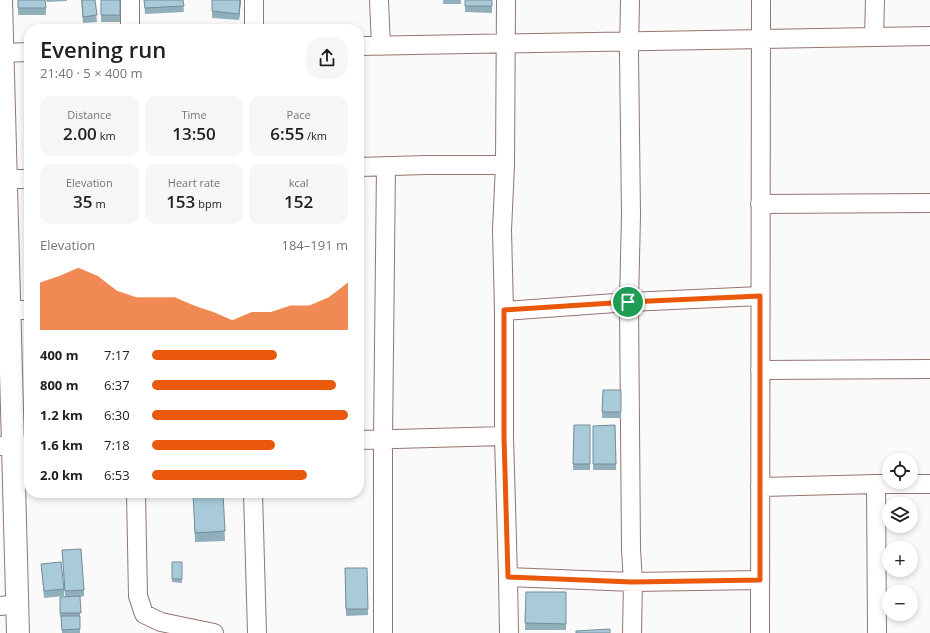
<!DOCTYPE html>
<meta charset="utf-8">
<style>
:root{--surface:#fff;--page:#f6f6f6;--text:#202124;--muted:#757577;--accent:#ea580c}
body{margin:0;font-family:"Open Sans",sans-serif;background:var(--page);color:var(--text);height:100vh;display:flex;flex-direction:column;font-size:15px;white-space:nowrap}
*{box-sizing:border-box;margin:0}
p{font-size:13px;color:var(--muted)}
.icon{flex:none;width:22px;height:22px;fill:none;stroke:currentColor;stroke-width:2;stroke-linecap:round;stroke-linejoin:round}
.map{position:relative;flex:1;overflow:hidden}
.sheet{position:absolute;left:24px;top:24px;width:340px;height:474px;display:flex;flex-direction:column;background:var(--surface);border-radius:16px;box-shadow:0 2px 6px #0003}
.sheet>*{flex:none}
.tools{position:absolute;left:882px;top:453px;display:grid;gap:8px}
.tools a{display:grid;place-items:center;width:36px;height:36px;border-radius:50%;background:var(--surface);box-shadow:0 2px 6px #0003;font-size:20px}
.pin{position:absolute;display:grid;place-items:center;width:34px;height:34px;color:#fff;margin:-17px;border:2px solid #fff;border-radius:50%;box-shadow:0 1px 4px #0007}
.round{display:grid;place-items:center;flex:none;width:42px;height:42px;border-radius:16px;background:var(--page)}
.headline{display:flex;align-items:center;justify-content:space-between;height:68px;padding:0 16px}
h1{font-size:22px;font-weight:600;line-height:30px}
.stats{display:grid;grid-template-columns:repeat(3,1fr);gap:6px;height:68px;padding:4px 16px}
.stats div{display:grid;align-content:center;border-radius:10px;background:var(--page);text-align:center}
.stats b{font-size:17px;font-weight:600}
.stats small{font-size:11px;font-weight:400}
.stats p{font-size:11px}
.chart{height:112px;padding:8px 16px}
.chart p{display:flex;justify-content:space-between}
.chart svg{width:100%;height:72px;margin-top:4px;fill:var(--accent);opacity:.7}
ul{padding:0 16px;list-style:none;font-size:13px}
li{display:grid;grid-template-columns:64px 48px 1fr;align-items:center;height:30px}
li i{height:10px;border-radius:5px;background:var(--accent)}
.map>svg:first-child{display:block}
.lines{fill:none;stroke-linecap:round;stroke-linejoin:round}
.minor-casing{stroke:#957570;stroke-width:20}
.tertiary-casing{stroke:#957570;stroke-width:24}
.minor{stroke:#fff;stroke-width:18}
.tertiary{stroke:#fff;stroke-width:22}
.wall{fill:#91aebb}
.shaded-wall{fill:#768d98}
.building{fill:#a9cad9;stroke:#768d98}
.route-casing{stroke:#fff;stroke-width:8}
.route{stroke:#ea580c;stroke-width:5}
</style>
<div class="map">
<svg width="930" height="633" viewBox="0 0 930 633">
<rect width="100%" height="100%" fill="#fafafa"/>
<g class="lines">
<!-- minor casing -->
<g class="minor-casing">
<path id="minor" d="M130,0V29
M379,0L381,46
M506,0L505,165L502,230L504,311V436L508,577L509,633
M630,0L629,53L631,215L629,302L631,549L633,582L632,633
M254,29V0
M874,37L875,0
M359,46L930,36
M2,53L29,52
M359,167L426,165H505
M0,179H29
M760,204L930,203
M9,310H29
M504,311L629,302L760,296
M760,370L930,369
M359,440L504,436
M0,446H29
M876,484L877,633
M760,487L876,484H930
M136,493L138,596L144,614L161,622L214,633
M253,493L257,633
M508,577L633,582L760,580
M0,606L17,604
M383,633V439L386,166
M760,633L761,0"/>
</g>
<!-- tertiary casing -->
<g class="tertiary-casing">
<path id="tertiary" d="M1,0L18,633"/>
</g>
<!-- minor -->
<use href="#minor" class="minor"/>
<!-- tertiary -->
<use href="#tertiary" class="tertiary"/>
</g>
<!-- wall -->
<path class="wall" d="M18,0L46,8V15H18Z
M46,0H67V1L47,2Z
M81,0H95L97,22L83,23Z
M101,0H120V22H101Z
M144,0H183L184,12L145,14Z
M241,0L239,20L212,18V11Z
M443,0H461V4H443Z
M465,0H492V13L465,12Z
M29,108V147L26,146Z
M359,293L362,318V324L359,325Z
M603,390H621V418H602Z
M574,425H590V470H573Z
M615,425L616,470H593V426Z
M193,493H223L225,541L195,542Z
M62,550L84,590V596L80,597V633H62L61,617H60V597H65Z
M172,562H182V583L172,582Z
M41,564L64,589V596L44,598Z
M345,568H367L368,615L346,616Z
M526,592H566V630H525Z"/>
<!-- shaded-wall -->
<path class="shaded-wall" d="M240,0H241L239,20V14Z"/>
<!-- building -->
<path class="building" d="M18,0H45L46,8H18Z
M82,0H95L97,15L83,17Z
M101,0H120V15H101Z
M144,0H183L184,6L145,8Z
M212,0H240L239,14L212,11Z
M465,0H492V6H465Z
M29,108V140H26Z
M359,293L362,318H359Z
M603,390H621V412H602Z
M574,425H590V464H573Z
M615,425L616,464H593V426Z
M193,493H223L225,531L195,533Z
M81,549L84,590L65,591L62,550Z
M61,562L64,589L44,591L41,564Z
M172,562H182V579H172Z
M345,568H367L368,609H346Z
M526,592H566V624L525,623Z
M80,596L81,613H60V597Z
M61,616H80V629L62,630Z
M610,629V633H576V631Z"/>
<g class="lines">
<!-- route casing -->
<g class="route-casing">
<path id="route" d="M760,296V580L632,582L508,577L504,436V310L628,302Z"/>
</g>
<!-- route -->
<use href="#route" class="route"/>
</g>
</svg>
<div class="tools">
<a><svg class="icon" aria-label="locate" viewBox="0 0 24 24"><circle cx="12" cy="12" r="6"/><path d="M12 2v4M12 18v4M2 12h4M18 12h4"/></svg></a>
<a><svg class="icon" aria-label="layers" viewBox="0 0 24 24"><path d="M12 4l9 5-9 5-9-5zM3 14l9 5 9-5"/></svg></a>
<a>+</a>
<a>−</a>
</div>
<div class="pin" style="left:628px;top:302px;background:#1e9e55"><svg class="icon" aria-label="arrive" viewBox="0 0 24 24"><path d="M6 21V4h12l-3 4 3 4H6"/></svg></div>
<section class="sheet">
<div class="headline"><div><h1>Evening run</h1><p>21:40 · 5 × 400 m</p></div><a class="round"><svg class="icon" aria-label="share" viewBox="0 0 24 24"><path d="M12 15V3M7 8l5-5 5 5M5 13v7h14v-7"/></svg></a></div>
<div class="stats">
<div><p>Distance</p><b>2.00<small> km</small></b></div>
<div><p>Time</p><b>13:50</b></div>
<div><p>Pace</p><b>6:55<small> /km</small></b></div>
</div>
<div class="stats">
<div><p>Elevation</p><b>35<small> m</small></b></div>
<div><p>Heart rate</p><b>153<small> bpm</small></b></div>
<div><p>kcal</p><b>152</b></div>
</div>
<div class="chart"><p><span>Elevation</span>184–191 m</p>
<svg viewBox="0 0 160 44" preserveAspectRatio="none"><path d="M0 44V15L10 11L20 6L30 11L40 20L50 24L60 24L70 24L80 29L90 33L100 38L110 33L120 33L130 29L140 29L150 24L160 15V44z"/></svg>
</div>
<ul>
<li><b>400 m</b>7:17<i style="width:64%"></i></li>
<li><b>800 m</b>6:37<i style="width:94%"></i></li>
<li><b>1.2 km</b>6:30<i style="width:100%"></i></li>
<li><b>1.6 km</b>7:18<i style="width:63%"></i></li>
<li><b>2.0 km</b>6:53<i style="width:79%"></i></li>
</ul>
</section>
</div>
